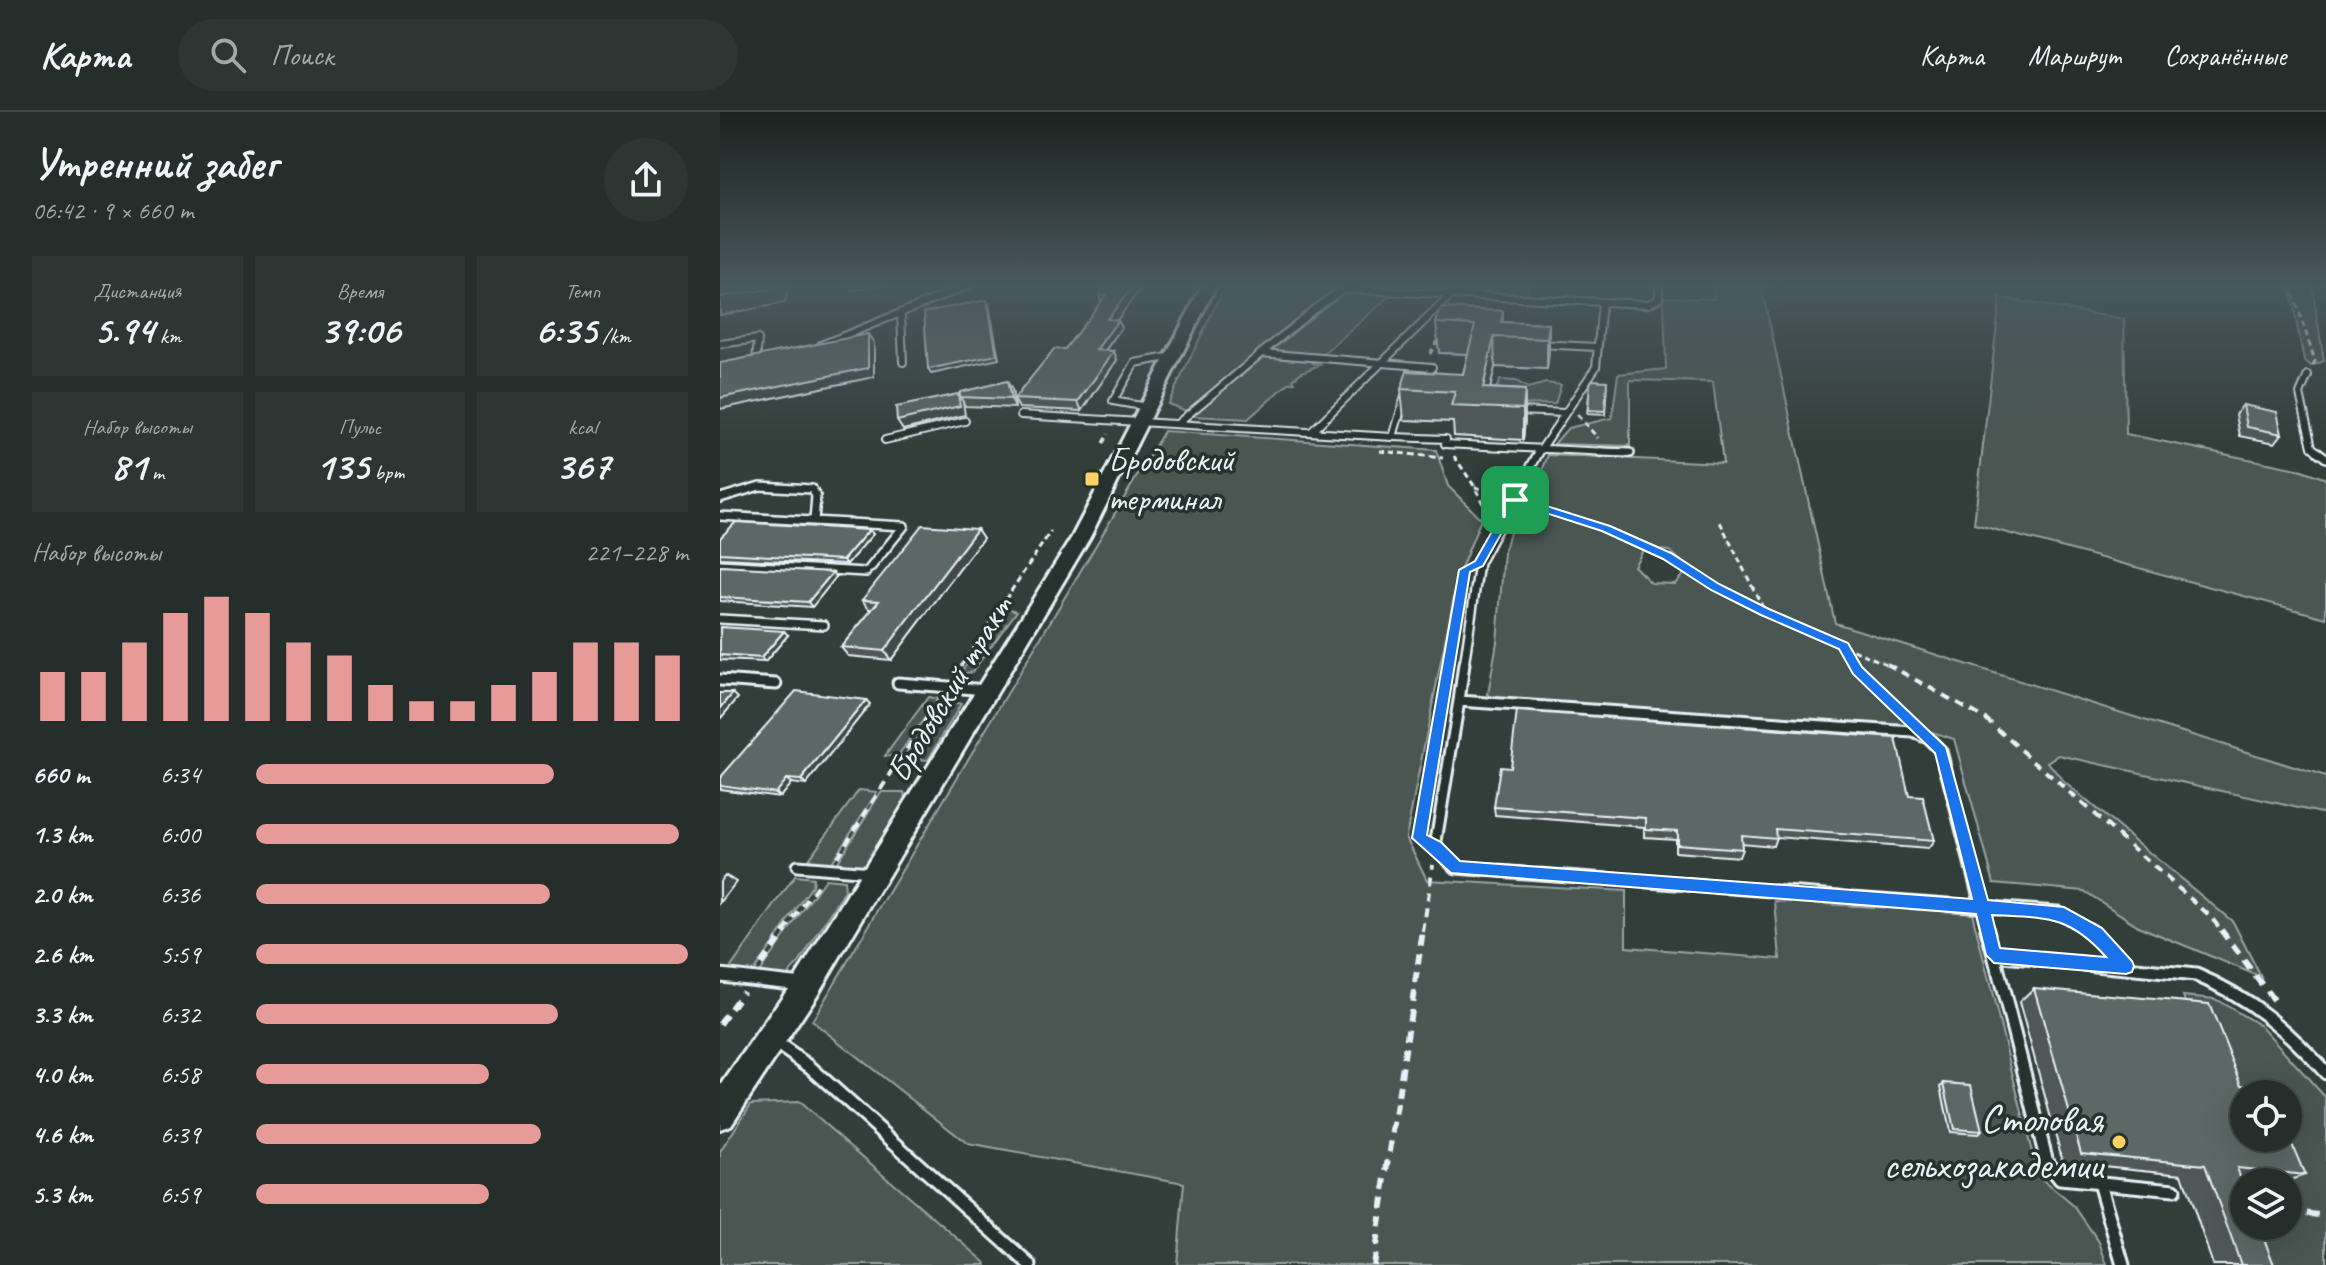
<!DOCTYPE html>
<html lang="ru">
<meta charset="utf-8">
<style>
:root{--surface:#262e2b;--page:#2e3633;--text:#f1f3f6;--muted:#a4a8a9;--line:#424a47;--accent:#e69b98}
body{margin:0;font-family:Caveat,sans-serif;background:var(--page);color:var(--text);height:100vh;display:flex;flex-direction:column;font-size:30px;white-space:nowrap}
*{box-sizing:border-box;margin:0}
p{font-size:26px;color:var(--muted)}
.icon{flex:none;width:44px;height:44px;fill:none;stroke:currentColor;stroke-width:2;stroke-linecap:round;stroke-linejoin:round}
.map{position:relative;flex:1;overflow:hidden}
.panel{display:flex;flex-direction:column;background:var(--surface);width:720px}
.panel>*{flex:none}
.fabs{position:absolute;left:1510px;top:968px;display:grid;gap:16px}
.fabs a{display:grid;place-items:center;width:72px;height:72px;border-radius:50%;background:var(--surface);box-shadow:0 8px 32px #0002,0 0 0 2px var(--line);font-size:40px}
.pin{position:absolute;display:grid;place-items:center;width:68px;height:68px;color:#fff;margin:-34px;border-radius:16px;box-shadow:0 4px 12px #0006}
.round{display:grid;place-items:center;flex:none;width:84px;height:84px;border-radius:42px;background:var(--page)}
.headline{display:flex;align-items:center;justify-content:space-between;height:136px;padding:0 32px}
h1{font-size:44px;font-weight:800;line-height:60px}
.metrics{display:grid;grid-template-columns:repeat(3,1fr);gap:12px;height:136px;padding:8px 32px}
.metrics div{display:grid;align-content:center;border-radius:0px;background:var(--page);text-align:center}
.metrics b{font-size:40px;font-weight:800}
.metrics small{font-size:22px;font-weight:400}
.metrics p{font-size:22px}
.chart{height:224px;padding:16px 32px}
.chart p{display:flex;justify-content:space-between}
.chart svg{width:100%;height:144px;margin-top:8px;stroke:var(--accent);stroke-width:6}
ul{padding:0 32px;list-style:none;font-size:26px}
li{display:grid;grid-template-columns:128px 96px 1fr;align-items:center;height:60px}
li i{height:20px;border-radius:10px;background:var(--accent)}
header{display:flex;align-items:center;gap:48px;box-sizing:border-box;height:112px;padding:0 40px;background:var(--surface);border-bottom:2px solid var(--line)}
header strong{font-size:38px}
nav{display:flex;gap:44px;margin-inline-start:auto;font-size:28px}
.search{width:560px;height:72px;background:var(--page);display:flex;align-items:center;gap:20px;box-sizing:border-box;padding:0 28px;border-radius:44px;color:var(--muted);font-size:30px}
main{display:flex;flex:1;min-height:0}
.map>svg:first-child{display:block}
.green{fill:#495651;stroke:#98a4a4;stroke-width:2;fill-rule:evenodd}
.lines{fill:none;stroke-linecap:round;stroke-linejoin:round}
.lane-far3-casing{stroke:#e8f1f8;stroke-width:10}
.lane-far2-casing{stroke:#e8f1f8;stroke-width:12}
.lane-far1-casing{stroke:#e8f1f8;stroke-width:15}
.lane-casing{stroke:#e8f1f8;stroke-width:17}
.secondary-casing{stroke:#e8f1f8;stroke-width:6}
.path-far2{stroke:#e8f1f8;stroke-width:3;stroke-dasharray:6 4;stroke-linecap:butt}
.path-far1{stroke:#e8f1f8;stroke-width:4;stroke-dasharray:9 7;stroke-linecap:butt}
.path{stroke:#e8f1f8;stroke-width:6;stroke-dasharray:11 8;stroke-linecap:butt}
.lane-far3{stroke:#26332d;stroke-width:6}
.lane-far2{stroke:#26332d;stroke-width:7}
.lane-far1{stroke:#26332d;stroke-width:9}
.lane{stroke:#26332d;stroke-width:11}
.secondary{fill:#26332d;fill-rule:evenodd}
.wall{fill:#4f5957;stroke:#e8f1f8;stroke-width:2}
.shaded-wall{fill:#404947;stroke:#e8f1f8;stroke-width:2}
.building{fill:#5c6865;stroke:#e8f1f8;stroke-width:2}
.route{fill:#1a73e8;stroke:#fff;stroke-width:2;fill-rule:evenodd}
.poi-dot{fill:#ffd166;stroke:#26332d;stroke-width:3}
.labels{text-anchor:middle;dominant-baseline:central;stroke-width:7;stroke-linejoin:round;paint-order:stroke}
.poi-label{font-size:34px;fill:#e8f1f8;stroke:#26332d;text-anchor:start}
.street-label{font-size:34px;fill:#e8f1f8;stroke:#26332d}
.near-poi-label{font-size:40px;fill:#e8f1f8;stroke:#26332d;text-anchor:end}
</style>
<header>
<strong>Карта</strong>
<div class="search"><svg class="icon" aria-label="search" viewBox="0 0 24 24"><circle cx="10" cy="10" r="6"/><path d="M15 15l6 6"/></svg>Поиск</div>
<nav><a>Карта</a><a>Маршрут</a><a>Сохранённые</a></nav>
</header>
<main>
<section class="panel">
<div class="headline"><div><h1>Утренний забег</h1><p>06:42 · 9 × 660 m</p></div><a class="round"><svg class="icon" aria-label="share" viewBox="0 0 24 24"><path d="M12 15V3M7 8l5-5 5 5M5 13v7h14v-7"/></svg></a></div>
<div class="metrics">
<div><p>Дистанция</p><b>5.94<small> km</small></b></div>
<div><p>Время</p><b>39:06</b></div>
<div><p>Темп</p><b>6:35<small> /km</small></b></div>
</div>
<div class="metrics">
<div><p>Набор высоты</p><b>81<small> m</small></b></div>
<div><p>Пульс</p><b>135<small> bpm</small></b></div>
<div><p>kcal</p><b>367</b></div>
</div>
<div class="chart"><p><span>Набор высоты</span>221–228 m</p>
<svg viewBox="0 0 160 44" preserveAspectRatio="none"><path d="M5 44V29M15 44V29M25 44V20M35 44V11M45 44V6M55 44V11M65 44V20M75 44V24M85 44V33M95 44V38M105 44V38M115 44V33M125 44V29M135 44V20M145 44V20M155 44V24"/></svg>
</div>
<ul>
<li><b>660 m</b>6:34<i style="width:69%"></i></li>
<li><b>1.3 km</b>6:00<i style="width:98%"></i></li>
<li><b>2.0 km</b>6:36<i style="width:68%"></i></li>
<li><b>2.6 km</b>5:59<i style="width:100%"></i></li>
<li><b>3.3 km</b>6:32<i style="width:70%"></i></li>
<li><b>4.0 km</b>6:58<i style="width:54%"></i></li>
<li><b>4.6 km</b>6:39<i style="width:66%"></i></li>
<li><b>5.3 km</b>6:59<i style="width:54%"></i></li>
</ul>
</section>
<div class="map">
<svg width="1606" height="1153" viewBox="0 0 1606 1153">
<rect width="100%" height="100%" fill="#323e39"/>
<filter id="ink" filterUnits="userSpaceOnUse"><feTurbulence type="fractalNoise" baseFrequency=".0125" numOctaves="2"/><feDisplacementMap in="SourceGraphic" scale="16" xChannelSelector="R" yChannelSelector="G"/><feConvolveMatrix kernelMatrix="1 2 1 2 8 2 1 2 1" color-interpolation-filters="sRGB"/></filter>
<g filter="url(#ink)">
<!-- green -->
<path class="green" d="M506,172H619L466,299L448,292Z
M639,172H809L807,184L668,178Z
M994,172H1041L1115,511L1606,665V702L1339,643L1328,650L1344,670L1513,810L1541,865L1420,815L1364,779L1274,771L1234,627L1196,615L779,589L768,582L777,530L784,440L796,400L826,404L827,393L808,377L821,362L828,343L1003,351L993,270L910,268V334L834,332L848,316L892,306L898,262L946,257L944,185L994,187ZM924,437L950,439L969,456L955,472L931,471L914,454Z
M1569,172L1592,174L1604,249L1591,254L1584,248Z
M623,180L671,183L593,251L600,253L582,260L573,267L575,270L569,271L528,307L472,304Z
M1280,186L1404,207L1406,322L1582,358L1606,367V506L1254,412Z
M780,268L796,269L808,276L826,271L841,273L835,292L787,293L775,279Z
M444,319L716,338L728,374L761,407L738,464L686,725L707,768L906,779V835L1060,847L1055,789L1252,801L1318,1064L1354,1094L1379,1130L1387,1153H457L464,1071L248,1032L92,909Z
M283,495L297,499L252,560L240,562Z
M208,585L218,587L177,645L165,644Z
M222,588L241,592L208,648L183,646Z
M139,678L157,680L108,755L84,753Z
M161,680H184L186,686L141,757L114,755Z
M75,764L93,766L92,774L31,863L7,861Z
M105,767L124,769L125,779L79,851L65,866L37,863Z
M1463,884L1495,887L1541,914L1606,986V1153H1525L1493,1065L1542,1070H1524V1114H1568V1070H1558L1568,1026V982L1499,984Z
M79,990L265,1150L266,1153H0V1040L31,992Z"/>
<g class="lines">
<!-- lane-far3 casing -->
<g class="lane-far3-casing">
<path id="lane-far3" d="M882,190L929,192L939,186V172
M181,202L183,250
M0,232L38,227L36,250
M818,232L877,235
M101,233L252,172
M541,241L712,255L707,269
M1588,263L1580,282L1592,335L1600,342
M427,295L393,289L415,251L454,244
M798,299L845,301
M301,303L673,325L685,284
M458,311L593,198L623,177L882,190L876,255L818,342
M591,320L730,184
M673,325L726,327L725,332L910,341
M165,328L245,309"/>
</g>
<!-- lane-far2 casing -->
<g class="lane-far2-casing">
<path id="lane-far2" d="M880,340L910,341
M1598,340L1606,346
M0,386L40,374L92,377L96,384L94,409
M0,404L184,414L150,456
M0,452L146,460
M0,507L104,513
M744,554L759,451L819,340"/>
</g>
<!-- lane-far1 casing -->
<g class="lane-far1-casing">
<path id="lane-far1" d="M744,552L739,589L1193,620L1208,626L1221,639L1268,820
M0,568L56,572
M178,571L267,578
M739,589L715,735L736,756L1338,800L1372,820
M77,754L151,760"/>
</g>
<!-- lane casing -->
<g class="lane-casing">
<path id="lane" d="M1267,818L1274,843L1476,863C1528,884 1569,919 1606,961
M1369,818L1406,854
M1274,843L1327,1050L1340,1067L1454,1078
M0,863L82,872
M54,930L89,954L310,1153
M1379,1071L1403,1153"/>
</g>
<!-- secondary casing -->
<g class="secondary-casing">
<path id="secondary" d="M483,172H497L370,425L97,883L11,1013L0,1017V975L77,863L352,425Z"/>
</g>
<!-- path-far2 -->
<path class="path-far2" d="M1570,172L1595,249L1593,253
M710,242L719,225
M857,303L878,326
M383,331L388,322
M660,339L723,346
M734,344L755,375L769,405
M755,375L780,383
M804,390L886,417L947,444L995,475L1124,534L1135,554
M1000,410L1044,498
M1124,534L1171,554
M241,554L331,419"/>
<!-- path-far1 -->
<path class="path-far1" d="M1134,552L1186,605
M1167,552L1266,607L1489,803L1503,820
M235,563L243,552
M702,727L699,726L720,603
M117,745L219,587
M64,820L101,768
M703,820L713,752"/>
<!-- path -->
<path class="path" d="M1501,818L1554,889
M41,852L66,818
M0,912L23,879
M1568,1099L1606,1104
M653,1153L703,818"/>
<!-- lane-far3 -->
<use href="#lane-far3" class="lane-far3"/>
<!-- lane-far2 -->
<use href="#lane-far2" class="lane-far2"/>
<!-- lane-far1 -->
<use href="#lane-far1" class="lane-far1"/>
<!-- lane -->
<use href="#lane" class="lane"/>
<!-- secondary -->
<use href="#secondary" class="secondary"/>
</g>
<!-- wall -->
<path class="wall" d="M388,172H424L397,208H398L401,216L385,239L397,248L362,299L299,296L294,287L345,237L381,190L379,183Z
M783,199V210L829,212L827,257L775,255L770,276L805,278V308L803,328L734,324L733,310L684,308L681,277L743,262L748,242L719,241L716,211Z
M887,269L885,303L867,302L870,272Z
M292,278L295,296L245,294L240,285Z
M1523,293L1562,322L1555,331L1520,324L1516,302Z
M149,418L153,422L127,452L0,446V426Z
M263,426L171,548L128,544L121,535L153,497H149L142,488Z
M0,454L116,465L92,495L0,489Z
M0,515L68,523L45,550L0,548Z
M150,592L86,673L71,671L60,685L0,677V666Z
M1189,684L1214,729L1208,737L1056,725L1053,734L1021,731L1022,737L1019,745L955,740V727L924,725V715L775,703L774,695Z
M1314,876L1522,973L1585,1063L1564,1070H1542L1521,1068L1554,1153H1493L1462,1062L1343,1050L1299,890Z
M1224,971L1262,1019L1258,1022L1230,1020L1221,974Z"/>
<!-- shaded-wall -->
<path class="shaded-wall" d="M56,172H69L65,191L0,203V185Z
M129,172H169L133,178Z
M415,172H424L391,216L387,207Z
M267,188L269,192L279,247L211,262L208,257Z
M398,208L401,216L379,247L376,238Z
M829,212V241L827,257V227Z
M148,222L154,231V265L0,297V286Z
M774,225L775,255L766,295L763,276Z
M394,239L397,248L362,299L358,290Z
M287,269L292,278L295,296L291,287Z
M805,278V308L803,328V297Z
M238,282L243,290L245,303L183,318L177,309Z
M257,417L263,426L171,548L164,539Z
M149,418L153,422L127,452L123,448Z
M113,460L116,465L92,495L88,490Z
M64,519L68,523L45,550L41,546Z
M13,581L18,586L0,607V597Z
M146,588L150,592L86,673L81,668Z
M66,667L71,671L60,685L55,681Z
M5,763L16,770L0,791V769Z"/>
<!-- building -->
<path class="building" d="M0,172H56L55,176L0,185Z
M388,172H415L387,207L398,208L376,238L394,239L358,290L294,287L334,237H345L386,183H379Z
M267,188L277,243L208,257L204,200Z
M721,196L783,199L781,210L829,212L827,227L774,225L763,276L805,278L803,297L731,294L735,280L681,277L687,259L743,262L755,213L716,211Z
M148,222V256L0,286V251Z
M872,268L887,269L885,299L868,298L870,272Z
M287,269L291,287L240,285V280Z
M238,282L240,294L177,309L176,295Z
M1523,293L1557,300L1562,322L1527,315Z
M16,410L149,418L123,448L0,441V426Z
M202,413L257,417L164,539L121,535L159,489L142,488Z
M0,454L113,460L88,490L0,485Z
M0,515L64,519L41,546L0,543Z
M76,579L146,588L81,668L66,667L55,681L0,673V666Z
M0,581H13L0,597Z
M797,599L1176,626L1189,684L1203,685L1214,729L1055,717L1056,726L1021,723L1022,737L957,732V719L926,717V706L774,695L780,654L790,655Z
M1314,876L1489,892L1522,973L1548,975L1550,982H1524V1026H1568V1023L1585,1063L1517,1056L1524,1075V1114H1539L1554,1153H1521L1485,1053L1361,1041Z
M1224,971L1251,973L1262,1019L1234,1017Z"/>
</g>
<!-- sky -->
<linearGradient id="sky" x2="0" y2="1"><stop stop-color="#1c221f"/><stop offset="0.52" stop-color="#49585f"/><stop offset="1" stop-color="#49585f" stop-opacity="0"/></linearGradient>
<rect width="1606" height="333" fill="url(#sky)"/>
<!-- route -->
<path class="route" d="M795,384L890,414L951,441L999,472L1049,497L1128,531L1142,555L1226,635L1268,788L1344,795L1382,816L1412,849L1414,854L1412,860L1406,862L1274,851L1266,843L1256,802L731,761L692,726L739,458L755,449L790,388ZM798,392L882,419L943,447L991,478L1041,503L1119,537L1133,562L1215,641L1252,787L740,749L721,730L707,723L750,460L763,454ZM1272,803C1325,806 1348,802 1386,845L1280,836Z"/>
<!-- markers -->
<g class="poi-dot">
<rect x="364" y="359" width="16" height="16" rx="4"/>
<circle cx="1399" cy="1030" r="8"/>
</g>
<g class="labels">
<!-- poi labels -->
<g class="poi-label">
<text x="388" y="347">Бродовский<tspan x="388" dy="39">терминал</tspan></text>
</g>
<!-- street labels -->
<g class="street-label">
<text transform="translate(229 577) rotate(-59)">Бродовский тракт</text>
</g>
<!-- near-poi labels -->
<g class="near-poi-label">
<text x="1383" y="1007">Столовая<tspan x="1383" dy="46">сельхозакадемии</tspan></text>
</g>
</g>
</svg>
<div class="fabs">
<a><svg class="icon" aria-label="locate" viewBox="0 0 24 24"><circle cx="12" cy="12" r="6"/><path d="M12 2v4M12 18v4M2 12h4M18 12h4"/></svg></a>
<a><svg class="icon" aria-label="layers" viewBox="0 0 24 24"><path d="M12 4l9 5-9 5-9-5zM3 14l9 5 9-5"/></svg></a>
</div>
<div class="pin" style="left:795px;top:388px;background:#1e9e55"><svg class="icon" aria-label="arrive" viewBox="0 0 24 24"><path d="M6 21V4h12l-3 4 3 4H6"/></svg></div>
</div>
</main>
